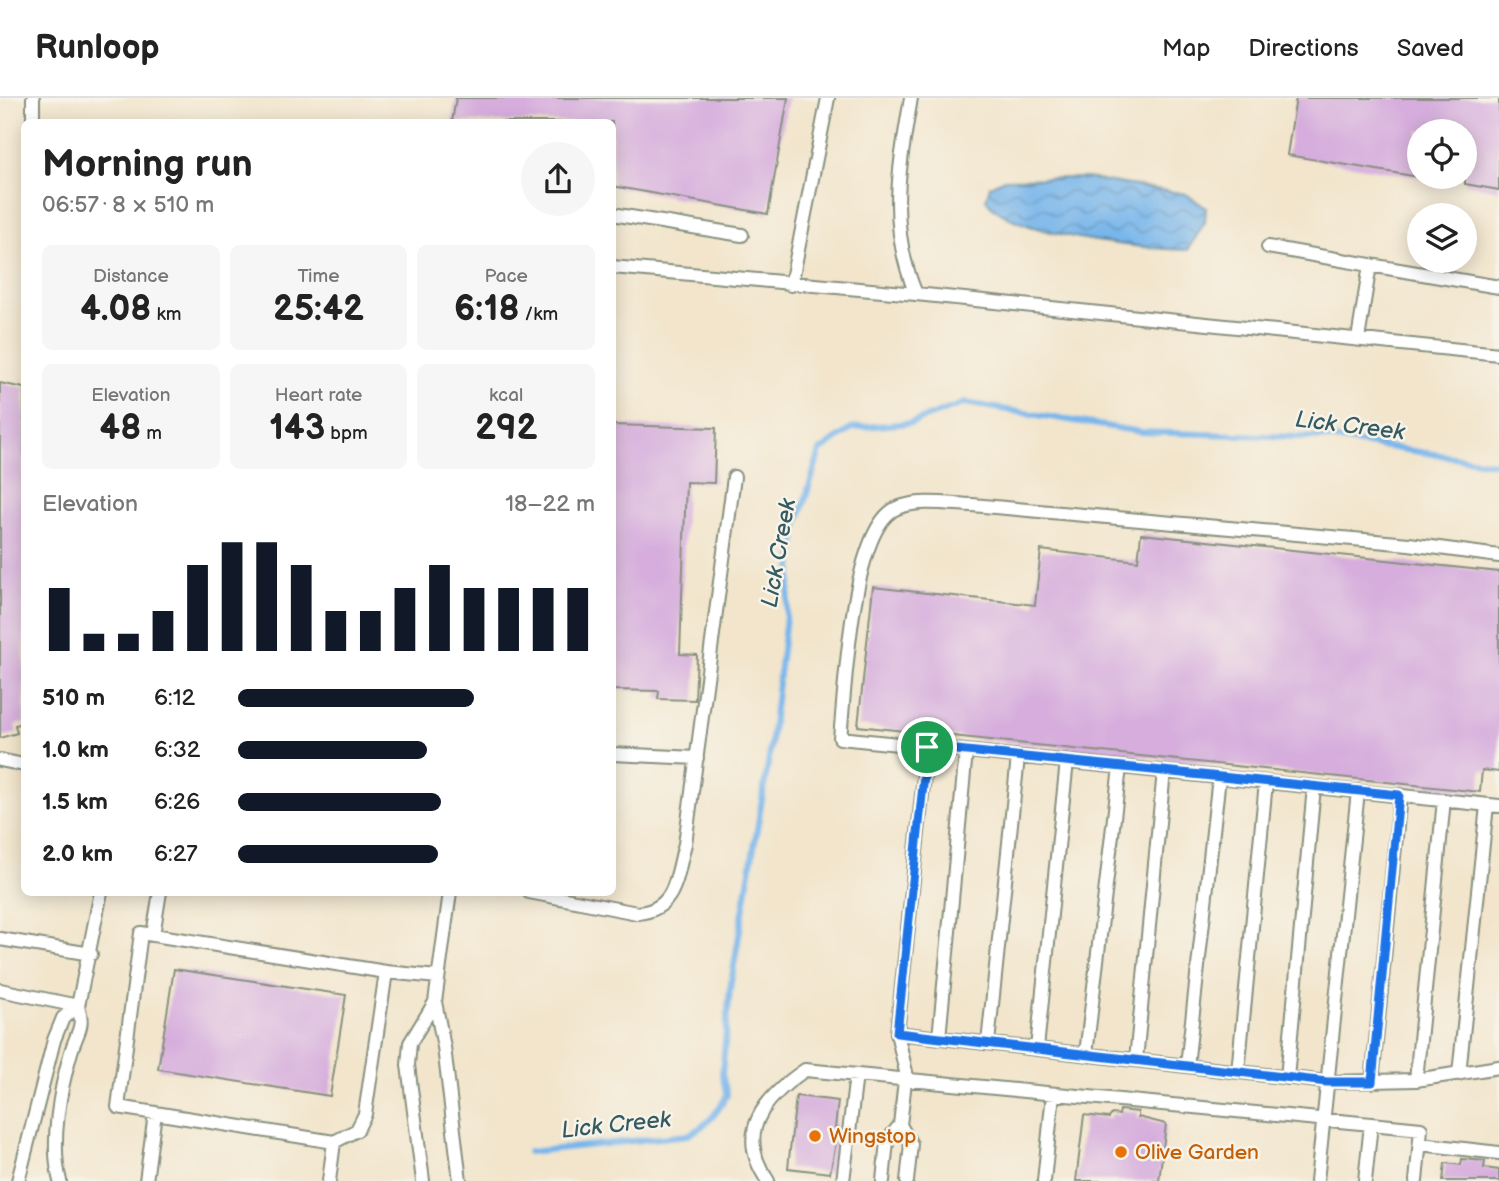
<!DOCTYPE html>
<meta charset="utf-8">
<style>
:root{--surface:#fff;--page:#f6f6f6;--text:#222;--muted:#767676;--line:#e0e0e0;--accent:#111827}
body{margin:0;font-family:"Balsamiq Sans",sans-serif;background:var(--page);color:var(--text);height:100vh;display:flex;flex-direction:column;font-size:26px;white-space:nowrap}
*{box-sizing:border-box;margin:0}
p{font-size:23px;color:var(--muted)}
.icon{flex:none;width:38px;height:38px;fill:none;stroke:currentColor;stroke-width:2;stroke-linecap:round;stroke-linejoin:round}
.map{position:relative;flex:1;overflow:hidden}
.drawer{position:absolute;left:21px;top:21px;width:595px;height:777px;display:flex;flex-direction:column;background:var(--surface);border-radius:10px;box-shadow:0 4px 18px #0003}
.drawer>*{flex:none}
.tools{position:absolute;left:1407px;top:21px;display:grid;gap:14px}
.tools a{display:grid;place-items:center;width:70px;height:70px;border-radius:50%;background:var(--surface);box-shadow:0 4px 18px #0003;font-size:35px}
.pin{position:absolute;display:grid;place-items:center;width:60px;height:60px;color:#fff;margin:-30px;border:4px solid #fff;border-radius:50%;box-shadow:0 2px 7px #0007}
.round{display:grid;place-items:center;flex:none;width:74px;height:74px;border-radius:37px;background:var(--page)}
.overview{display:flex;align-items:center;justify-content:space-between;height:119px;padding:0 21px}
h1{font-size:38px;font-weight:700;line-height:52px}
.metrics{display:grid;grid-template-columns:repeat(3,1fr);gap:10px;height:119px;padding:7px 21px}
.metrics div{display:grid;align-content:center;border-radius:10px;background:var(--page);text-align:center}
.metrics b{font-size:35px;font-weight:700}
.metrics small{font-size:19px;font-weight:400}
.metrics p{font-size:19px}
.chart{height:196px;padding:14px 21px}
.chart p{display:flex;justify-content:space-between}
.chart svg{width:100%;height:126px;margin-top:7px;stroke:var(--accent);stroke-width:6}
ul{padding:0 21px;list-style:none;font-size:23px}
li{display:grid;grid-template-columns:112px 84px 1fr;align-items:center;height:52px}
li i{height:18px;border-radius:9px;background:var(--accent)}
header{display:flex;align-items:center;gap:42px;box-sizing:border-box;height:98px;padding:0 35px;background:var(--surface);border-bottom:2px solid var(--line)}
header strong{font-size:33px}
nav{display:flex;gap:38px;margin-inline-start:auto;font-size:24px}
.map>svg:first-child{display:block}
.water{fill:url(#water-waves);stroke:#4c7a90;stroke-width:2}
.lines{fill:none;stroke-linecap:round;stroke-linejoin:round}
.stream{stroke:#78b6eb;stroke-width:6}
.building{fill:#d6addd}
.service-casing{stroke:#889180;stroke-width:16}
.service{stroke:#fff;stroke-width:12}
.route-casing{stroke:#fff;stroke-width:14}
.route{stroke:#1a73e8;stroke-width:9}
.food-dot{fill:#e8710a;stroke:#f7f3e8;stroke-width:2.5}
.labels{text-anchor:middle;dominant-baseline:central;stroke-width:5;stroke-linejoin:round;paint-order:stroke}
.food-label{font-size:21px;fill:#c56008;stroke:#f7f3e8;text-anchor:start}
.water-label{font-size:23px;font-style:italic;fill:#355b62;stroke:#f7f3e8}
</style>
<header>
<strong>Runloop</strong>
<nav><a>Map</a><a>Directions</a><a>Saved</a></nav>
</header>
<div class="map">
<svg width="1499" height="1083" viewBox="0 0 1499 1083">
<defs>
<pattern id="water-waves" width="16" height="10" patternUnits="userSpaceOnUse" patternTransform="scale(1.75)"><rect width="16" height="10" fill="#78b6eb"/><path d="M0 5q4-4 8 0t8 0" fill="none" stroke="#6295bf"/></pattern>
</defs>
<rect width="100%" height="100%" fill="#f7f3e8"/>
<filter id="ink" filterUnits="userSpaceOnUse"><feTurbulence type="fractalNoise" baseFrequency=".0143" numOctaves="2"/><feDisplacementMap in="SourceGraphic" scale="14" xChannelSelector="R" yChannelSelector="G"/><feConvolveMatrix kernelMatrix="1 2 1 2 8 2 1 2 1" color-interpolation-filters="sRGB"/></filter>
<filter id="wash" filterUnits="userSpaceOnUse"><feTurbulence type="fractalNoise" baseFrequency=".00686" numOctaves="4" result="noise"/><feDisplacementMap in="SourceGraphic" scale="28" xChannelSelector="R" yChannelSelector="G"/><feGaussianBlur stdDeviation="1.57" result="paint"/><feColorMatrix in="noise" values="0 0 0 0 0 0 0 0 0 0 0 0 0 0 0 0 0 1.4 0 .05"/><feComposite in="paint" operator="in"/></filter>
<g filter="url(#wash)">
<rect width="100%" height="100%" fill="#f2e5cc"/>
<!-- water -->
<path class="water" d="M1086,80L1186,96L1206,110L1205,124L1188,152C1146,151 1007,138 986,101L990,88L1004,81Z"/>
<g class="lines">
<!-- stream -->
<path class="stream" d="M529,1054L688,1037C707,1027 717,1016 727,997L722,976L730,891L769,660L797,428L820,353L852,330L911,325L965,305L1141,334L1327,340L1499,366"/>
</g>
<g id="blocks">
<!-- building -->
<path class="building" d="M456,0H788L768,116L612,88V24H452Z
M1296,0H1499V92L1465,86V33H1419V79L1287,57Z
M0,285L24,290V625L15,627L17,635L0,640Z
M612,327L716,330L714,385L686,384L680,556L697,557L695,602L658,601L659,593L612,592Z
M1141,436L1499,474V674L1482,672L1480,694L858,628L873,489L1035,507L1041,452L1138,463Z
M174,871L346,897L330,998L158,971Z
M796,998L838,1003L835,1030H839L830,1075L788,1070Z
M1120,1012L1138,1014V1019L1166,1026L1159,1083H1076L1084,1017L1109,1020L1112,1016L1119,1017Z
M1462,1061L1485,1063L1484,1070L1499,1072V1083H1443L1445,1065L1461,1067Z"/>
</g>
</g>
<g filter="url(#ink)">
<use href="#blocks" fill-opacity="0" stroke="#889180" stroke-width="2"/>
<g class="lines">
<!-- service casing -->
<g class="service-casing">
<path id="service" d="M33,0V24
M911,0C899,72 887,126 916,196
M612,116L742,137
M1268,149L1370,167
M612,169L916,196L1499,256
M791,187L828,0
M1358,241L1370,167L1499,189
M1499,458L1409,446L972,407C948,406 919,401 897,410C851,429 845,594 840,640L1499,708
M612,656L697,660
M0,662L24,667
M529,794L637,815C677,812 676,778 685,746L734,379
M141,835L386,874L365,1016L357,1032L334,1044L118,1009Z
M153,837L160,794
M0,841L91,856
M386,874L438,879
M0,892L78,908
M435,904L450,794
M897,935L1327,984L1416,982L1499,969
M939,940L966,653
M988,945L1018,659
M1037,950L1067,663
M1086,956L1120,669
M1136,962L1164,673
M1187,968L1219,679
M1238,974L1266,684
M1459,976L1487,707
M1287,980L1314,689
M1416,982L1444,702
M1372,984L1400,697
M1371,1026L1421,1031L1416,1083
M900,1027L911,1046L907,1083
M1420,1046L1499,1055
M18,1083L54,942L63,920L78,908
M60,1083C50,1046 60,991 71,954C77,933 85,930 78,908L101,794
M146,1083L155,1015
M329,1083L334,1044
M423,1083L408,967L410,945L435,904L444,949L460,1083
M768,1083C734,1035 764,1000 805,972L1371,1026L1365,1083
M843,1083L856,977
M883,1083L887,1043L900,1027L906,974L897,935L927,649
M1044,1083L1053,996
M1317,1083L1358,693"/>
</g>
<!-- service -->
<use href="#service" class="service"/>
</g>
</g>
<g class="lines" filter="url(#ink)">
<!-- route casing -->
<g class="route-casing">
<path id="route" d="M927,649L1399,697L1372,984H1327L897,935Z"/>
</g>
<!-- route -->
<use href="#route" class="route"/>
</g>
<!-- markers -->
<g class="food-dot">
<circle cx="815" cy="1038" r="7"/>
<circle cx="1121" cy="1054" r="7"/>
</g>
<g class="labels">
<!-- food labels -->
<g class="food-label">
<text x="829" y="1038">Wingstop</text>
<text x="1135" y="1054">Olive Garden</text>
</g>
<!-- water labels -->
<g class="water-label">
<text transform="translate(1350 328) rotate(7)">Lick Creek</text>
<text transform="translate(779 455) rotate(-80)">Lick Creek</text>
<text transform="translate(616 1027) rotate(-6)">Lick Creek</text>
</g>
</g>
</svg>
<div class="tools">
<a><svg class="icon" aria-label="locate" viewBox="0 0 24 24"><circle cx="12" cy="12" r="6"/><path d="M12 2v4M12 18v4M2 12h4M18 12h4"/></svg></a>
<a><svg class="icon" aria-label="layers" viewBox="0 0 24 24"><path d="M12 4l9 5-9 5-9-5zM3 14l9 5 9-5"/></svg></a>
</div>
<div class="pin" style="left:927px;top:649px;background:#1e9e55"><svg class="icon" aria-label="arrive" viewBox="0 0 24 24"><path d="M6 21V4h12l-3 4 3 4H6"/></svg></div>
<section class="drawer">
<div class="overview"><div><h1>Morning run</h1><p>06:57 · 8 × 510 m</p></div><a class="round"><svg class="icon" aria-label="share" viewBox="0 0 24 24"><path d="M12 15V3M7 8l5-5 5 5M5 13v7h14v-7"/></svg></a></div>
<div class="metrics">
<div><p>Distance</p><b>4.08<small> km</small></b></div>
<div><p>Time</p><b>25:42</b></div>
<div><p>Pace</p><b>6:18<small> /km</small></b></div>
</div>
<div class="metrics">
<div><p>Elevation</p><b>48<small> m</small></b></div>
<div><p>Heart rate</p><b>143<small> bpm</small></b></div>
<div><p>kcal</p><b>292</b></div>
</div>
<div class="chart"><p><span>Elevation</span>18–22 m</p>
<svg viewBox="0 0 160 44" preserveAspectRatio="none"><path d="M5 44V22M15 44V38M25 44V38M35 44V30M45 44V14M55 44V6M65 44V6M75 44V14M85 44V30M95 44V30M105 44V22M115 44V14M125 44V22M135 44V22M145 44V22M155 44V22"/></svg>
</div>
<ul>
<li><b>510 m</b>6:12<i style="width:66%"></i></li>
<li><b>1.0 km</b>6:32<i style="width:53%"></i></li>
<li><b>1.5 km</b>6:26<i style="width:57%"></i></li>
<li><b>2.0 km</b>6:27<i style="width:56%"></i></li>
</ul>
</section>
</div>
